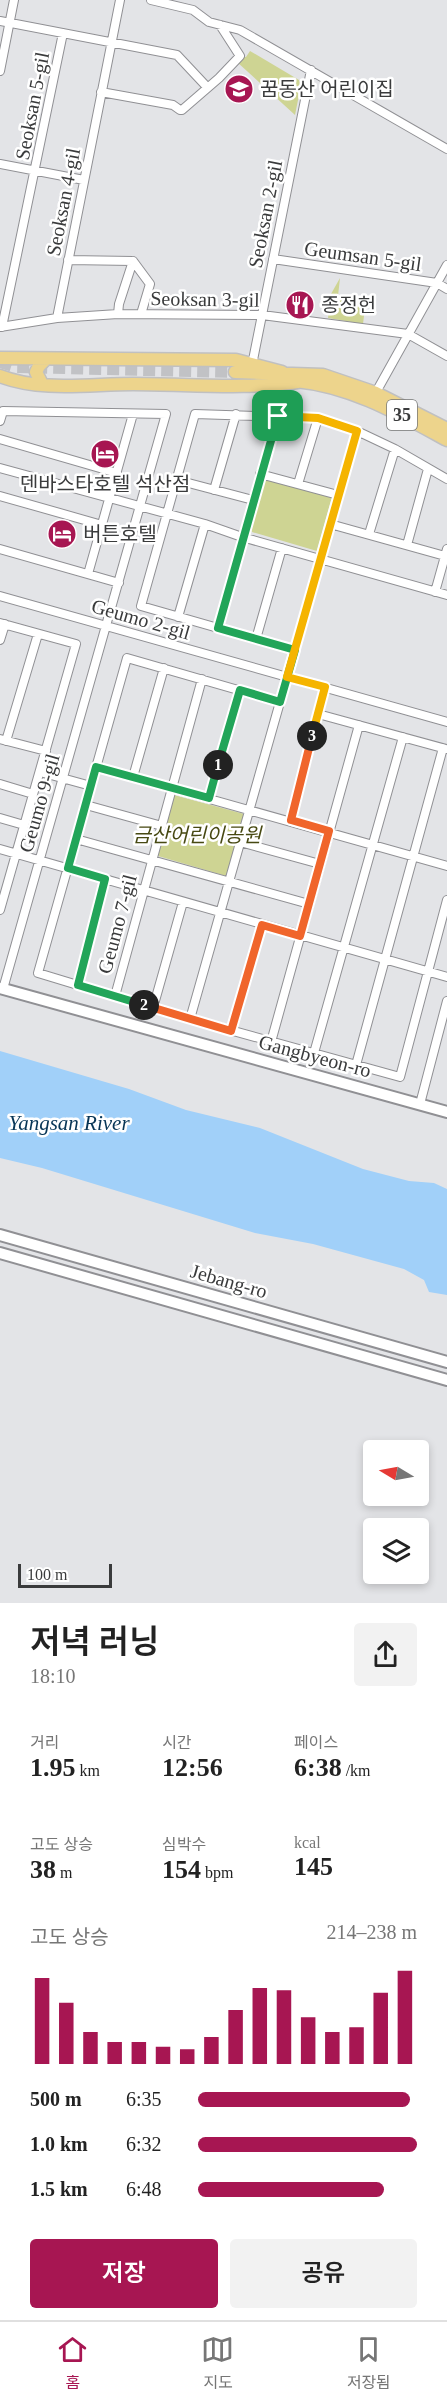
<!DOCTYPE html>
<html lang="ko">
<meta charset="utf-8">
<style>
:root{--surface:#fff;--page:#f2f2f2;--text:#222;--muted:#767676;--line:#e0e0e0;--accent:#a71652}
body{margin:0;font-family:"Times New Roman","Noto Sans KR",serif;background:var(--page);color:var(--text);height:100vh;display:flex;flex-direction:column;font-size:22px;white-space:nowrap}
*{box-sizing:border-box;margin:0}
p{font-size:20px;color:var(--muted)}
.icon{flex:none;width:33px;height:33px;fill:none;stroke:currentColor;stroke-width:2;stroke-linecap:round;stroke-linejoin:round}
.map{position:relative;height:1603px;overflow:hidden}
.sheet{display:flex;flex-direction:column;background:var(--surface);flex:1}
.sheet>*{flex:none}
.needle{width:39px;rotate:280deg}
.controls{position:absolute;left:363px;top:1440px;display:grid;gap:12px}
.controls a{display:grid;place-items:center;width:66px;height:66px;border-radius:6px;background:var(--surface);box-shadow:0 3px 9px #0003;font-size:30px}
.scale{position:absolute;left:18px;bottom:15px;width:94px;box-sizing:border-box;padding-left:6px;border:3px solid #3a3b3c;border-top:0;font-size:16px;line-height:21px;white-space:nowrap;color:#3a3b3c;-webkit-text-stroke:4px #fff;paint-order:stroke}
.pin{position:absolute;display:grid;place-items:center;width:51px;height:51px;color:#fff;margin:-26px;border-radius:12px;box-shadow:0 3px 9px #0006}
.km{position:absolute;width:30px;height:30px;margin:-15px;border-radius:50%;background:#222;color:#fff;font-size:16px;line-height:30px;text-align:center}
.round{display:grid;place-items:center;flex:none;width:63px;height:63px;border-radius:6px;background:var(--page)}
.summary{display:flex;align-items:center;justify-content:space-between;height:102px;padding:0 30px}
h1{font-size:33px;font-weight:600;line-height:45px}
.metrics{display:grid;grid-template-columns:repeat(3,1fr);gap:9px;height:102px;padding:6px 30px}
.metrics div{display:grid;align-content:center}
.metrics b{font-size:26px;font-weight:600}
.metrics small{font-size:16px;font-weight:400}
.metrics p{font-size:16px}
.chart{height:168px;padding:12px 30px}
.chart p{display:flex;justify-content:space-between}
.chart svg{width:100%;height:108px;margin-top:6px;stroke:var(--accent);stroke-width:6}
.button{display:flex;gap:12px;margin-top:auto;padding:12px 30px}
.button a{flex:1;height:69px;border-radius:6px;background:var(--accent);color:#fff;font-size:24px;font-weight:600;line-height:69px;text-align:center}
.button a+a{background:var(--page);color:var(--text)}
ul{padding:0 30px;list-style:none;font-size:20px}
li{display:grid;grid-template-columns:96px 72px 1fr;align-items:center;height:45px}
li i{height:15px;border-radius:8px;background:var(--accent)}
.tabs{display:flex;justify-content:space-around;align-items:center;height:84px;border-top:2px solid var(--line);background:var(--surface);font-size:16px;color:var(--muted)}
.tabs a{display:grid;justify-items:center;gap:3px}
.tabs .selected{color:var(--accent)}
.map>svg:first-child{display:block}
.green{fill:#ced493}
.water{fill:#a1d0f9}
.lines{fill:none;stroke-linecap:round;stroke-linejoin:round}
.primary-tunnel{stroke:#c1c2c5;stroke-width:12;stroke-dasharray:12 6;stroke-linecap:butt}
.street-casing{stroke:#909094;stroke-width:10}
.secondary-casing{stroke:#909094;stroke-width:14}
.primary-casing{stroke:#c0c0c1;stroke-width:15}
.street{stroke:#fff;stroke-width:8}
.secondary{stroke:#fff;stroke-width:10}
.primary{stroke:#edd48c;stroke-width:12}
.split-1-casing{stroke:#fff;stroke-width:12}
.split-2-casing{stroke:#fff;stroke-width:12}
.split-3-casing{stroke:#fff;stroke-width:12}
.split-4-casing{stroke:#fff;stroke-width:12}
.split-1{stroke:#22a559;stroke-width:8}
.split-2{stroke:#22a559;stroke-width:8}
.split-3{stroke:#f0652b;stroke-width:8}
.split-4{stroke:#f5b400;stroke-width:8}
.labels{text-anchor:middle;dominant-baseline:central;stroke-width:5;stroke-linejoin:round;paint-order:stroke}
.shield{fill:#fff;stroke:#757676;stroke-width:1.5}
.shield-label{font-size:18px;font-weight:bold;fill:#3a3b3c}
.poi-label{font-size:20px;fill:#3a3b3c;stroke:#fff;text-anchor:start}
.street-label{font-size:20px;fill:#3a3b3c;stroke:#fff}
.park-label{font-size:20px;font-style:italic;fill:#474912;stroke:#fff}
.water-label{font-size:21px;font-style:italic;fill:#083657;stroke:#fff}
</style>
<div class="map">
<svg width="447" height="1603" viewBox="0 0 447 1603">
<rect width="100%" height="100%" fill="#e3e4e7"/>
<!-- green -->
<path class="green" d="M250,51L299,80L301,85L295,115L237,62L241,57H246Z
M340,278L338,296L366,300L363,324L328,318L331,294Z
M267,480L332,497L317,551L252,532L250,528L262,482Z
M174,795L244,814L226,876L158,856Z"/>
<!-- water -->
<path class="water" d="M0,1051L129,1089L186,1110L260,1128L363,1169L409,1181L434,1183L447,1189V1295L429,1292L424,1280L404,1269L313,1244L255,1233L42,1168L0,1158Z"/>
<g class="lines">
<!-- primary-tunnel -->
<path class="primary-tunnel" d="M0,362L16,367L235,372"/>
<!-- street casing -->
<g class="street-casing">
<path id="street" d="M151,0L193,10L209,22L240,30L447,149
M0,21L177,55L207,87
M0,71L14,0
M101,92L173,105L180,110H182L219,78L240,56L220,25
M0,164L84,180
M273,259L437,283L447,289
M68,260L133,261
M133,261L150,284L141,314
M118,314L119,304L133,261
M57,318L120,0
M0,327L57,318L118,314L262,315L408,334L447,356
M2,327L63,33
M252,365L311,70
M375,394L447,265
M0,421L3,411L166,414L3,989
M0,439L117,473
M0,468L205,524L242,537L447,595
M260,474L338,495
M177,480L253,500
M298,484L318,418
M214,490L236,414
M0,496L102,525
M330,524L445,556
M369,534L395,449
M407,545L428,469
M0,549L119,583
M88,574L133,414
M435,592L447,549
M0,596L447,722
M178,617L205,524
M0,623L76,644L0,910
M218,628L278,416
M256,639L282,548
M0,640L5,624
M295,650L141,606L195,414L318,418L357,431L395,449L447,479
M280,702L127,658L38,973L190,1019L400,1077L447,900
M318,714L446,749
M0,739L46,751
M6,741L38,634
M96,767L447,866
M40,772L91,786
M133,777L164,668
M0,784L33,794
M209,798L240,690
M86,805L162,826
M0,818L24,825
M291,820L325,687
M76,839L309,904
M240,842L320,864
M0,849L447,977
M78,985L105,879
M115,996L202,679
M153,1008L183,902
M190,1019L357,431
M231,1031L262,925
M271,1042L359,725
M314,1053L403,737
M356,1065L443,748
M420,1104L447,1001"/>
</g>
<!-- secondary casing -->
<g class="secondary-casing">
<path id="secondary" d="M0,988L447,1112
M0,1235L447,1362
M0,1253L447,1380"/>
</g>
<!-- primary casing -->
<g class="primary-casing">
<path id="primary" d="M0,358L236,360L282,372
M235,372L323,375L376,393L447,429
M0,376C41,392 90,384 133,384C190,384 247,390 304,381
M296,381C351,386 399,414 447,440
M42,384L36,372L39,366L46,359"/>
</g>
<!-- street -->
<use href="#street" class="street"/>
<!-- secondary -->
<use href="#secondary" class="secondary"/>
<!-- primary -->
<use href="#primary" class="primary"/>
</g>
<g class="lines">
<!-- split-1 casing -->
<g class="split-1-casing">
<path id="split-1" d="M218,765L240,690L280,702L295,650L218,628L278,416"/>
</g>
<!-- split-2 casing -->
<g class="split-2-casing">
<path id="split-2" d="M144,1005L78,985L105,879L68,868L96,767L209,798L218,765"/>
</g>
<!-- split-3 casing -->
<g class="split-3-casing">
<path id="split-3" d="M144,1005L231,1031L262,925L300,936L329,831L291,820L312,736"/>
</g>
<!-- split-4 casing -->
<g class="split-4-casing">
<path id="split-4" d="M278,416L318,418L357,431L287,677L325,687L312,736"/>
</g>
<!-- split-1 -->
<use href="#split-1" class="split-1"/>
<!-- split-2 -->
<use href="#split-2" class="split-2"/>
<!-- split-3 -->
<use href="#split-3" class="split-3"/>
<!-- split-4 -->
<use href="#split-4" class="split-4"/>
</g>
<!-- icons -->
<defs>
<g id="school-disc" transform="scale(1.5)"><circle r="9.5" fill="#a71652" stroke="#fff"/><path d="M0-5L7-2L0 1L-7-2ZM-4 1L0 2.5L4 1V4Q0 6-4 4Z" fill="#fff"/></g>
<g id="restaurant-disc" transform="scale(1.5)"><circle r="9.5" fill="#a71652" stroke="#fff"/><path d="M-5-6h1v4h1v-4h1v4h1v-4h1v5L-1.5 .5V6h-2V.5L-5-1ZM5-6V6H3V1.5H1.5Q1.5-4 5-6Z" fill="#fff"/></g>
<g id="hotel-disc" transform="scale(1.5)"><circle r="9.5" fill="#a71652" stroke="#fff"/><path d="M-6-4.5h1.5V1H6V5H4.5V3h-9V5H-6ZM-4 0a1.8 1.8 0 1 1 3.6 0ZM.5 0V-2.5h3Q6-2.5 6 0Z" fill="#fff"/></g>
</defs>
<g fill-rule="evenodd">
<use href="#school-disc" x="239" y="89"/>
<use href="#restaurant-disc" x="300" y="305"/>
<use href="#hotel-disc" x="105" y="454"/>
<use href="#hotel-disc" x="62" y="534"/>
</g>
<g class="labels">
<!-- shield labels -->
<rect class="shield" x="387" y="400" width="30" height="30" rx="4.5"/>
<g class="shield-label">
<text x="402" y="415">35</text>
</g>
<!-- poi labels -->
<g class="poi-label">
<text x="260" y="89">꿈동산 어린이집</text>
<text x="321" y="305">종정헌</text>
<text x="105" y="484" text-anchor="middle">덴바스타호텔 석산점</text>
<text x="83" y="534">버튼호텔</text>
</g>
<!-- street labels -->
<g class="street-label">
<text transform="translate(32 106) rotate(-79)">Seoksan 5-gil</text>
<text transform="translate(63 202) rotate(-79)">Seoksan 4-gil</text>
<text transform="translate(265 214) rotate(-79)">Seoksan 2-gil</text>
<text transform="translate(363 256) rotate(8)">Geumsan 5-gil</text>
<text transform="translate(205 299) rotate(1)">Seoksan 3-gil</text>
<text transform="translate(141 619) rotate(16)">Geumo 2-gil</text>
<text transform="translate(39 803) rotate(-74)">Geumo 9-gil</text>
<text transform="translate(117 924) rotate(-75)">Geumo 7-gil</text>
<text transform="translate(315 1056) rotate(15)">Gangbyeon-ro</text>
<text transform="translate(229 1281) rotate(16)">Jebang-ro</text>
</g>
<!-- park labels -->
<g class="park-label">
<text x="197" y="835">금산어린이공원</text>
</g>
<!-- water labels -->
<g class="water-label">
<text x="69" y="1123">Yangsan River</text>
</g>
</g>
</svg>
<div class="controls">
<a><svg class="needle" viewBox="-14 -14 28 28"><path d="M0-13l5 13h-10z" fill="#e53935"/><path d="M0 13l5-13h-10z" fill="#767676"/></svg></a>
<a><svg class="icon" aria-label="layers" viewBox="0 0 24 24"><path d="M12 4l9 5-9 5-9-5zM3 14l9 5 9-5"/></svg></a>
</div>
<div class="scale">100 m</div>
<div class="pin" style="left:278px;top:416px;background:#1e9e55"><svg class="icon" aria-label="arrive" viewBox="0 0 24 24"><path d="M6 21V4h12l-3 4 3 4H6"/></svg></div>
<b class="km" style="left:218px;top:765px">1</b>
<b class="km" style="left:144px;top:1005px">2</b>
<b class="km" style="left:312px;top:736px">3</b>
</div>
<section class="sheet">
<div class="summary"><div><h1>저녁 러닝</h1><p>18:10</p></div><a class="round"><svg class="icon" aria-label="share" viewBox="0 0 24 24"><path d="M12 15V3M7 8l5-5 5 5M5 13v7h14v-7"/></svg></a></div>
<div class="metrics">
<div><p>거리</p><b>1.95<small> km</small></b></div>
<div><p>시간</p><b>12:56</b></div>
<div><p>페이스</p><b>6:38<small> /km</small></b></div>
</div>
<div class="metrics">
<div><p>고도 상승</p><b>38<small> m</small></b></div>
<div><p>심박수</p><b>154<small> bpm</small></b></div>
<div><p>kcal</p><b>145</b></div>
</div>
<div class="chart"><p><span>고도 상승</span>214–238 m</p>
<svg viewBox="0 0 160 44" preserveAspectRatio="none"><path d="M5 44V9M15 44V19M25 44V31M35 44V35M45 44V35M55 44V37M65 44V38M75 44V33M85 44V22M95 44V13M105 44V14M115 44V25M125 44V31M135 44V29M145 44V15M155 44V6"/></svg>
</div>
<ul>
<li><b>500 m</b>6:35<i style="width:97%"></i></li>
<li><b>1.0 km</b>6:32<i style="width:100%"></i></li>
<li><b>1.5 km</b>6:48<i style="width:85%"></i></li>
</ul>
<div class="button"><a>저장</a><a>공유</a></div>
</section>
<nav class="tabs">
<a class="selected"><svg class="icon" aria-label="home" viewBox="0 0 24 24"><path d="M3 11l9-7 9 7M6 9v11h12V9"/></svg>홈</a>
<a><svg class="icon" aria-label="map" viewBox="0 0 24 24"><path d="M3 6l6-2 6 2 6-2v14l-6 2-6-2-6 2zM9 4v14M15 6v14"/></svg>지도</a>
<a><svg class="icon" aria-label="saved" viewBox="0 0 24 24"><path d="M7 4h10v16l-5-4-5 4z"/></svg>저장됨</a>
</nav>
